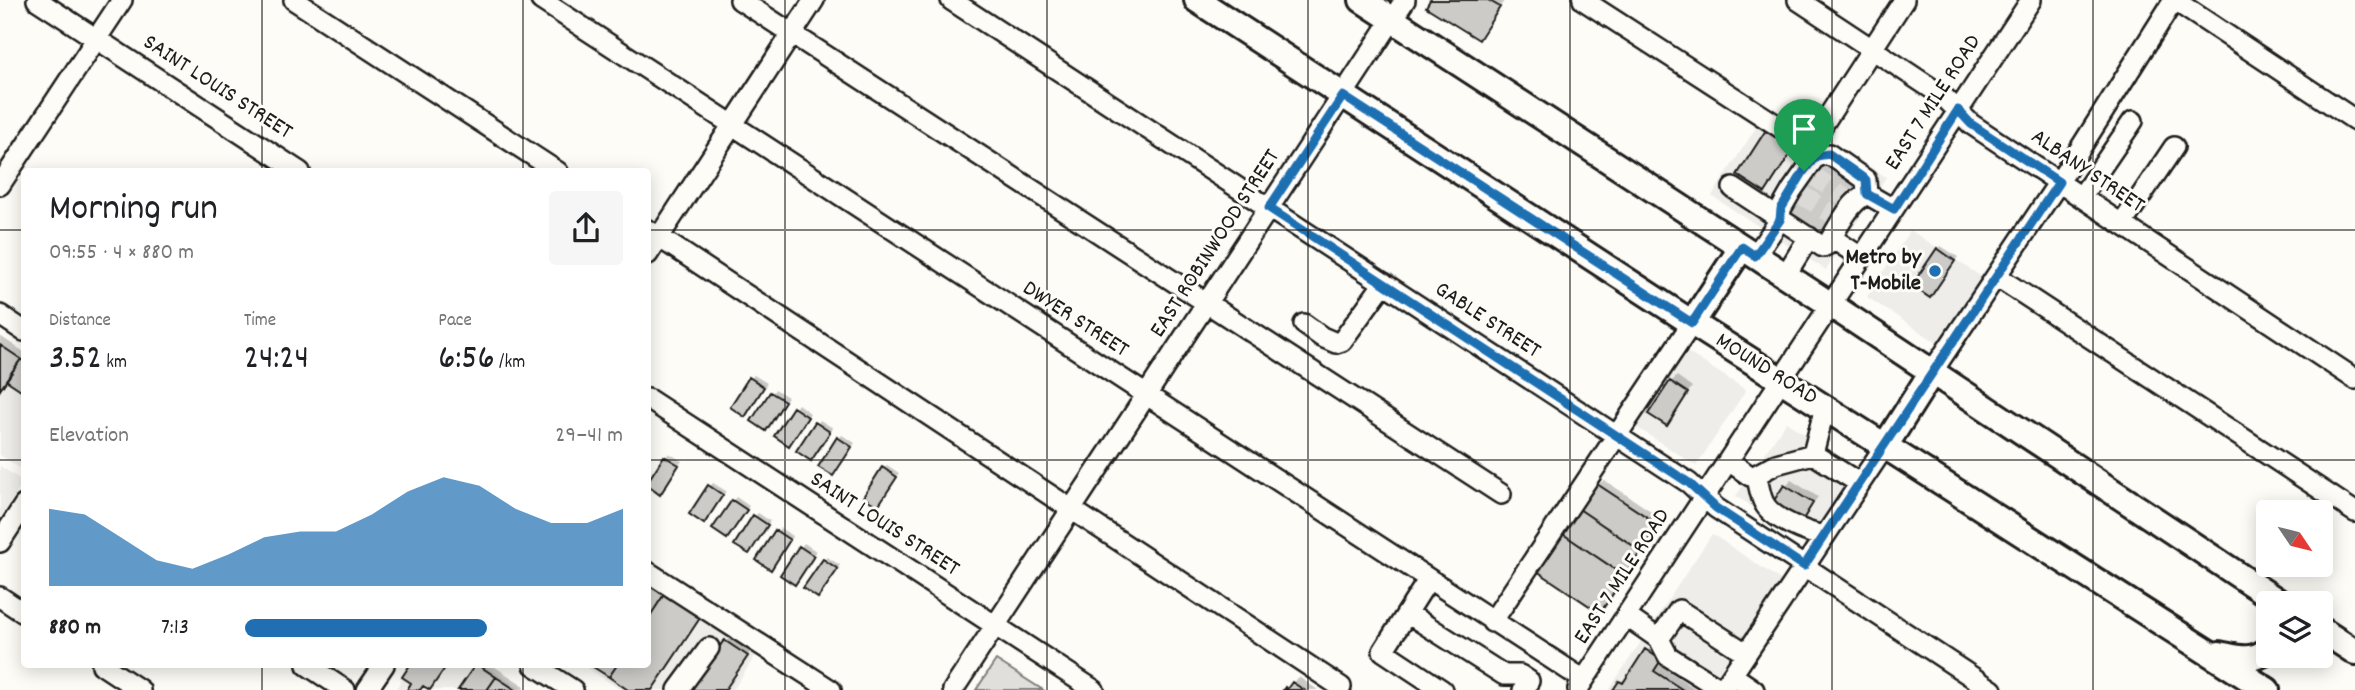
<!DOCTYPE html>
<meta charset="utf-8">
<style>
:root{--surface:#fff;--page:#f6f6f6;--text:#202124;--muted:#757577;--accent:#1f6fb2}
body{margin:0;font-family:Dekko,sans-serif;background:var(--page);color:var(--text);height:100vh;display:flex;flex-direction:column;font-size:26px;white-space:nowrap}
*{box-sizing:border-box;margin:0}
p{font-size:23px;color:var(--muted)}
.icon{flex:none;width:38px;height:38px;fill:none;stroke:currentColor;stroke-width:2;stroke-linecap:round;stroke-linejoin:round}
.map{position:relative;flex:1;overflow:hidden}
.panel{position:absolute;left:21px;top:168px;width:630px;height:500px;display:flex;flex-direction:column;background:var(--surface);border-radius:7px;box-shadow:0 4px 18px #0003}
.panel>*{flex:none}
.needle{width:46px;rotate:125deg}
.tools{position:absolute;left:2256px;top:500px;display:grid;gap:14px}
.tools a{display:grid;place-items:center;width:77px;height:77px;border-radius:7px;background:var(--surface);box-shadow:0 4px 18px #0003;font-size:35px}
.pin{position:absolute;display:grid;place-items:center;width:60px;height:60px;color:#fff;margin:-72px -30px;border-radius:50% 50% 50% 0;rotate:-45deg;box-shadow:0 0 7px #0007}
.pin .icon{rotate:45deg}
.round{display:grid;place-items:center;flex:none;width:74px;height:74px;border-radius:7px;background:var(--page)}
.headline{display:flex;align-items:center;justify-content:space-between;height:119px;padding:0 28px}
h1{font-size:38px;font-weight:600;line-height:52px}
.metrics{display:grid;grid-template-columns:repeat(3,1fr);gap:10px;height:119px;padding:7px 28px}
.metrics div{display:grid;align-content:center}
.metrics b{font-size:35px;font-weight:600}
.metrics small{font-size:19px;font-weight:400}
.metrics p{font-size:19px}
.chart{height:196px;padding:14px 28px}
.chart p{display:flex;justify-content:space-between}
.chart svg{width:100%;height:126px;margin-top:7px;fill:var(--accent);opacity:.7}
ul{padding:0 28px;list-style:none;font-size:23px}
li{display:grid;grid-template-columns:112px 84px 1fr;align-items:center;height:52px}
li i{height:18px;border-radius:9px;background:var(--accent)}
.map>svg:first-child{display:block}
.built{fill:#eeede9}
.green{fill:#e0dfdb;stroke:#7e7e7c;stroke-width:2}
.shadow{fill:#0003}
.building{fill:#cccbc8;stroke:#1c1c1c;stroke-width:2}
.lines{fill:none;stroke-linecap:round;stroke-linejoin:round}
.minor-tunnel{stroke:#dbdad6;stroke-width:19;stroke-dasharray:19 10;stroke-linecap:butt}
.minor-casing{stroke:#1c1c1c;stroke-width:24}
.major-casing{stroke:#1c1c1c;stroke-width:30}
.minor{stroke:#fdfcf7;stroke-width:19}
.major{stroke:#fdfcf7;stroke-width:24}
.route-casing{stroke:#fff;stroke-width:14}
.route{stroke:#1f6fb2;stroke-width:9}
.grid{fill:none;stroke:#1c1c1c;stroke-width:2;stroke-opacity:0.55}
.poi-dot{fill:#1f6fb2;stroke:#fdfcf7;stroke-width:2.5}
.labels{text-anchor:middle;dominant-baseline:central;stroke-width:6;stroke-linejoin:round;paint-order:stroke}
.street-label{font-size:23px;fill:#1c1c1c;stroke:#fdfcf7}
.poi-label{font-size:23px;font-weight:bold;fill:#1c1c1c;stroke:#fdfcf7;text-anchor:end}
</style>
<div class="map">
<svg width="2355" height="690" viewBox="0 0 2355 690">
<rect width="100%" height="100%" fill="#fdfcf7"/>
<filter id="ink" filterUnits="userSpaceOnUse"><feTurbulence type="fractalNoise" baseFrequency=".0143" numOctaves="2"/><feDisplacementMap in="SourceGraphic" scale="14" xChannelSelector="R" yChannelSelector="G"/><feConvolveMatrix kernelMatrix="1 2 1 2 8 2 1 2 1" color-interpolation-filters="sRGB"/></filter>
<g filter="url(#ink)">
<!-- built -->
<path class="built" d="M1759,123L1823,137L1886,177L1826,270L1712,196Z
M1910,230L1985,279L1942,346L1867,297Z
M0,348L24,364V463L21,469L0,455Z
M1681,348L1746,390L1696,466L1632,424Z
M1786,422L1856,468L1806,542L1736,496Z
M0,466L24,482L0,518Z
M1712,534L1782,581L1710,690H1609Z
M648,578L758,652L733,690H621L582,665H648Z
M411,665H485L523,690H395Z"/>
<!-- green -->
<path class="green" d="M996,660L1043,690H976Z"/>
<!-- shadow -->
<path class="shadow" d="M1432,0H1502L1504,1L1479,38Z
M1941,246L1958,257L1933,293L1938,249Z
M0,336L24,352V390L8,379L0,390Z
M754,375L767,383L748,411L751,378Z
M1677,376L1692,387L1666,424L1671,382Z
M775,389L788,397L769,425L754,421Z
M798,404L810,413L792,440L776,436Z
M820,420L833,428L814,456L799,451Z
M842,435L855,443L833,474L839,438Z
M669,453L682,461L660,492L648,484Z
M887,465L899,473L881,501L883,468Z
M1604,480L1663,519L1599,611L1598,485Z
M1791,480L1818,497L1801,519L1775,502Z
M713,483L726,491L708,519L710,486Z
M736,497L749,506L731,533L733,501Z
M758,513L770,521L752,549L755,516Z
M780,528L793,536L774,564L777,532Z
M804,543L816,551L798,579L782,575Z
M827,557L840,565L822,592L824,560Z
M648,572L704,611L652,690H632L594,665H648Z
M731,635L752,649L726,690H693Z
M1652,645L1666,654L1658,664L1694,688L1692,690H1616L1626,676L1629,678Z
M477,665H492L523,685L524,689L460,690Z
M1299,677L1318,690H1285Z"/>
<!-- building -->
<path class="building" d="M1430,0H1488L1500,7L1479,40L1426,7Z
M1766,130L1794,148L1765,193L1737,175Z
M1821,162L1858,186L1824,238L1787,214Z
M1937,248L1955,261L1930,298L1917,289L1914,282Z
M0,345L21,359L0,390Z
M21,359L24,362V392L6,380Z
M749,377L764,387L745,417L730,407Z
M1670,381L1688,393L1667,426L1648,414Z
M770,392L785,401L766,431L751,421Z
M793,407L808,417L789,446L774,436Z
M815,422L830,432L811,461L796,451Z
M837,437L852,447L833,476L818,467Z
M664,456L679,465L660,495L648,486V481Z
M882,467L897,477L878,506L863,497Z
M1597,484L1659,525L1641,551L1579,509Z
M708,485L723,495L704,524L689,514Z
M1784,485L1813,503L1802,521L1773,502Z
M732,500L747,510L727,539L712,529Z
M1579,509L1641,551L1625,576L1563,534Z
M753,515L768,525L749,554L734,545Z
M775,530L790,540L771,570L756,560Z
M1563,534L1625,576L1600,613L1537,571Z
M799,546L814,556L795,585L780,575Z
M823,559L838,569L818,598L803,588Z
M648,581L665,593L648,619Z
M665,593L700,618L652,690H628L609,677L617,665H648V619Z
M724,640L748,656L725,690H691Z
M1645,649L1661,660L1654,671L1683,690H1613L1619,681L1623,683Z
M410,665H447L430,690L423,686L420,690H407L411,683L402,677Z
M475,665H478L496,677L487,690H458Z
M590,665H617L609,677Z
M496,677L516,690H487Z
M1292,682L1304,690H1283L1285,687L1287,689Z"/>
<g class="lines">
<!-- minor-tunnel -->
<path class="minor-tunnel" d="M1812,175L1849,200
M1800,194L1837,217"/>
<!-- minor casing -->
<g class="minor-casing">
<path id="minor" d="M37,0L300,172
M294,0L558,172
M541,0L1584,680
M740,0L1501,494
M951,0L1689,483L1716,508L1992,690
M1583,0L1809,146L1904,0
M1798,0L1943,96L1971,124L2355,379
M2174,0L2355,120
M0,185L122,0
M1733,188L1823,247L1827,245C1838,228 1849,202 1867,194L1893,209
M2081,197L2133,121
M2122,224L2174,147
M648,230L1341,687
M1832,238L1862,258
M648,254L814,0
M1755,256L1780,220L1781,209L1792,190L1816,156L1829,154L1866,180L1867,194
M1785,276L1809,237
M1996,276L2355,512
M0,315L24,331
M1304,324L1322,337L1336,343L1342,341L1384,283
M1932,372L2059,182L2174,0
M648,399L1094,690
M1825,407L1813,454L1859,483
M1729,461L1750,476L1756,475L1776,464L1813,454
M1756,475C1759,484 1760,496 1764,503C1772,519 1807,533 1824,536
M0,542L24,505
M648,572L831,690
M1428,580L1383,651L1442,690
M0,597L24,613
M1407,613L1504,675H1520L1529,681L1523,690
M1626,616L1659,639L1668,656L1722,690
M1492,622L1692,323
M1659,639L1679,610L1746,653
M102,665L140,690
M307,665L345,690
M534,665L573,690
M1732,675L1754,690
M1578,689L2031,0
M367,690L384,665
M678,690L709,648
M953,690L1405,0
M1722,690L1885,446"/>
</g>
<!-- major casing -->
<g class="major-casing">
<path id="major" d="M1197,0L1692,323L2267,690
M1362,0L1831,305L2282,604
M1692,323L1742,247
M1885,446L1932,372
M2320,629L2355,652
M2219,654C2239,658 2251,663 2268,650"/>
</g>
<!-- minor -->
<use href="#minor" class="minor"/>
<!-- major -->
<use href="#major" class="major"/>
</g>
</g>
<g class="lines" filter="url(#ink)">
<!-- route casing -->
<g class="route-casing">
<path id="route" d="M1343,96L1692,323L1742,247L1755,256L1780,220L1781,209L1804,171L1816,156L1829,154L1866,180L1867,194L1894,209L1958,110L1971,124L2059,182L1804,566L1716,508L1689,483L1269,208Z"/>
</g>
<!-- route -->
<use href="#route" class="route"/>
</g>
<!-- grid -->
<path class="grid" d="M262,0V172M523,0V172M785,0V690M1047,0V690M1308,0V690M1570,0V690M1832,0V690M2093,0V690M0,230H24M648,230H2355M0,460H24M648,460H2355M262,665V690M523,665V690"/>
<!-- markers -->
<circle class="poi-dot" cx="1935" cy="271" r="7"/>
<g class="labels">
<!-- street labels -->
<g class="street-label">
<text transform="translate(217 88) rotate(33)">SAINT LOUIS STREET</text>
<text transform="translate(1934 103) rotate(-57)">EAST 7 MILE ROAD</text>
<text transform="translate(2087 172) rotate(34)">ALBANY STREET</text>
<text transform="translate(1216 244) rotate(-57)">EAST ROBINWOOD STREET</text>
<text transform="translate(1075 320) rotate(33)">DWYER STREET</text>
<text transform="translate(1487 321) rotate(33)">GABLE STREET</text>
<text transform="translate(1766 370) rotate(32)">MOUND ROAD</text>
<text transform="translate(884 525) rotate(33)">SAINT LOUIS STREET</text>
<text transform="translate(1623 577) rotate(-57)">EAST 7 MILE ROAD</text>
</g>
<!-- poi labels -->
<g class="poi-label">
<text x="1921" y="258">Metro by<tspan x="1921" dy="26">T-Mobile</tspan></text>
</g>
</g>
</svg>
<div class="tools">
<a><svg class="needle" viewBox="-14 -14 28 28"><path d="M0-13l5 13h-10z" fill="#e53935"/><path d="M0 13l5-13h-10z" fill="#757577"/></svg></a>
<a><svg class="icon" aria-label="layers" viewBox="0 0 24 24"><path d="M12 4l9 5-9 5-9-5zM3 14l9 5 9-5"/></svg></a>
</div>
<div class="pin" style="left:1804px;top:171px;background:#1e9e55"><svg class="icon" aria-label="arrive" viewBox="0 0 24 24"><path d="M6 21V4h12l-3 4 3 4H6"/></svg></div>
<section class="panel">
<div class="headline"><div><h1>Morning run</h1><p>09:55 · 4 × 880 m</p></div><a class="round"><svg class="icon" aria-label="share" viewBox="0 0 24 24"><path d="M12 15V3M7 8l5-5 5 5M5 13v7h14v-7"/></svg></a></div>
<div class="metrics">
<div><p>Distance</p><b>3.52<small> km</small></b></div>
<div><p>Time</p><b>24:24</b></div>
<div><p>Pace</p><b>6:56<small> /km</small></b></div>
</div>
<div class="chart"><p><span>Elevation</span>29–41 m</p>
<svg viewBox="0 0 160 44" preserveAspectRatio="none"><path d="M0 44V17L10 19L20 27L30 35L40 38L50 33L60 27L70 25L80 25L90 19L100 11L110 6L120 9L130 17L140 22L150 22L160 17V44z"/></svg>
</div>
<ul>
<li><b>880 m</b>7:13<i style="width:64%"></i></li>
</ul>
</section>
</div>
